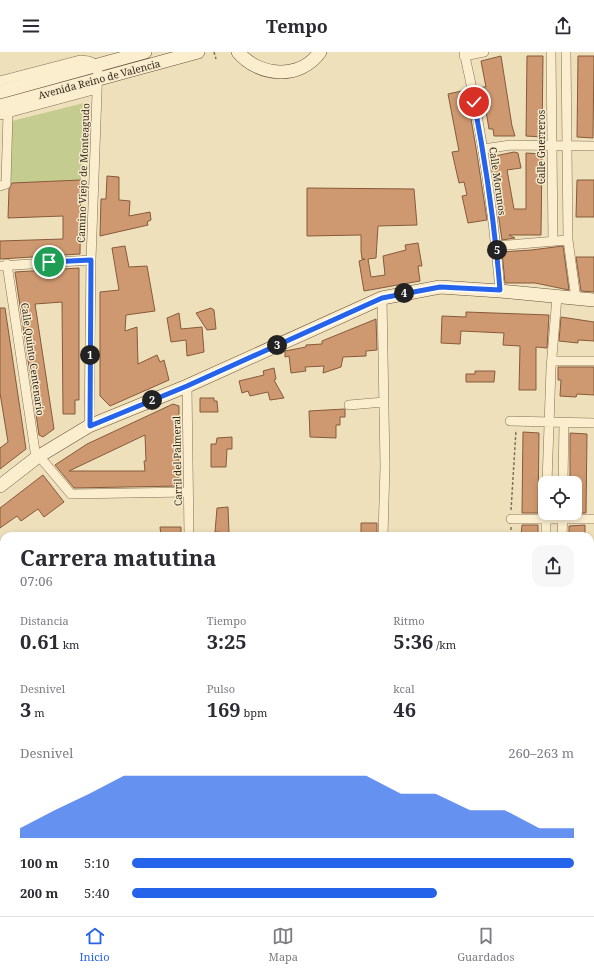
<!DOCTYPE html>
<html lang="es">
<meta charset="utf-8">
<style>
:root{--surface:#fff;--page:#f7f7f7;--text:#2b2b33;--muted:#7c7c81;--line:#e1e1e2;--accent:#2563eb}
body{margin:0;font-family:"Noto Serif",serif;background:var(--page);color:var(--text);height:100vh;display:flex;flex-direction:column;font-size:15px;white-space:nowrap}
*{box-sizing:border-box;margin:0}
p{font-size:13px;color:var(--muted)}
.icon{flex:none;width:22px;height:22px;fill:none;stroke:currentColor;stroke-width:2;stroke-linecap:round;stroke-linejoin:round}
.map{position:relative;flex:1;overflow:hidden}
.details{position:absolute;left:0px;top:480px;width:594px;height:384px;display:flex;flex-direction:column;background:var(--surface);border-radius:12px 12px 0 0;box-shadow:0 2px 6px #0003}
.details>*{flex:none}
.tools{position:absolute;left:538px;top:424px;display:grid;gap:8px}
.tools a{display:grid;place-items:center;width:44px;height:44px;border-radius:8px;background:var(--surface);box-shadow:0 2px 6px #0003;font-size:20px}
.pin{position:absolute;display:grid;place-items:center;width:34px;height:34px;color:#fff;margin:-17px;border:2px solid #fff;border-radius:50%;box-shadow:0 1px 4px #0007}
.km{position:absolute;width:20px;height:20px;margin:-10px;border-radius:50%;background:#222;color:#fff;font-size:11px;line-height:20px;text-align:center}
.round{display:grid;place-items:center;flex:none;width:42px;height:42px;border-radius:12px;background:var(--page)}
.head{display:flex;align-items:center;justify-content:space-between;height:68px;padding:0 20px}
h1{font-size:22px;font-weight:700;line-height:30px}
.figures{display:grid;grid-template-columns:repeat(3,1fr);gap:6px;height:68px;padding:4px 20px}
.figures div{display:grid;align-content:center}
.figures b{font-size:20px;font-weight:700}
.figures small{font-size:11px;font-weight:400}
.figures p{font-size:11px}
.chart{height:112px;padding:8px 20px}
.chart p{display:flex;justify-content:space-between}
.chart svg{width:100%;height:72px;margin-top:4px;fill:var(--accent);opacity:.7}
ul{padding:0 20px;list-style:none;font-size:13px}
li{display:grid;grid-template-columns:64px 48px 1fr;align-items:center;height:30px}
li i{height:10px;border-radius:5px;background:var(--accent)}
header{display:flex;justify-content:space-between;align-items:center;height:52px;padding:0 20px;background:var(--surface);font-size:18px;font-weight:700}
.tabs{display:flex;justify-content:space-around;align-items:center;height:56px;border-top:1px solid var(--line);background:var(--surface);font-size:11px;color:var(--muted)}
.tabs a{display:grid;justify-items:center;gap:2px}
.tabs .current{color:var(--accent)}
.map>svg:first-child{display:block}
.green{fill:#c4cc90}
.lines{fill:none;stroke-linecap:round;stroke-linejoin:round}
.stream{stroke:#688d84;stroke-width:2.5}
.building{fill:#ce9970;stroke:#865a3a;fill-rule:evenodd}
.street-casing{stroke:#867055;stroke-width:10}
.secondary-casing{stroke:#685139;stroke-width:14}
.path{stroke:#867055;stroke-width:1.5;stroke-dasharray:3 2;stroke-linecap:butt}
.street{stroke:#faeecf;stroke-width:9}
.secondary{stroke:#faeecf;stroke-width:13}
.route-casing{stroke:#fff;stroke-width:8}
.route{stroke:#2563eb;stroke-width:5}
.labels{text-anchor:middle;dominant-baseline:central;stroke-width:3;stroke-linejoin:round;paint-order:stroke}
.street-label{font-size:10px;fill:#35281b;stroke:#f6eacc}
</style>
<header><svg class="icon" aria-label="menu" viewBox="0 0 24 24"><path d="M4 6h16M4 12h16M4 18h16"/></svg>Tempo<svg class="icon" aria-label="share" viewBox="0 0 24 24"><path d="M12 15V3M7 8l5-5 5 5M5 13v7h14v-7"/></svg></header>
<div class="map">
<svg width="594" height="864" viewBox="0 0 594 864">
<rect width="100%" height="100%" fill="#efe0bc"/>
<!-- green -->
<path class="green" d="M84,51L81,128L9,132L8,70Z
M590,789H594V839H590Z"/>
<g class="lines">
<!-- stream -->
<path class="stream" d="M0,822H4"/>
</g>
<!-- building -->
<path class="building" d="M501,4L512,74L515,84H494L493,77H489L482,35H486L481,9Z
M527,4H543L542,85L526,84Z
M578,4H594L593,86L577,85Z
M466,38L477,102L487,168L468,171L462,144L467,143L464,130L459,131L452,100L459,99L448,42Z
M514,100L518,101L521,116L507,118L514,157H526V101L542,102L541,183H509L515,186L502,188L490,105Z
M107,124L119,125V148L130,149L129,164L150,160L151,168L147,170L148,173L100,184L101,147H106Z
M81,128L80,202L0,207V189L63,187V164L8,166L9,137L12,131Z
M577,128H594V165H576Z
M307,136L414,137L417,173L378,174L376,206L368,207L371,225L385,223L383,204L406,198L405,193L418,191L422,214H418L420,229L364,239L359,209L365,207H362L361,199V183L307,184Z
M125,194L129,215L147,214L155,259L126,263L125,279L137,275L138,312L157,303L160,310L164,308L169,328L110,354L100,344V240L119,238L112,196Z
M563,194L569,238L535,231H505L502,200L531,198Z
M576,205H594V240L581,239Z
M79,216V348H75V362H63L62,250L35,252L54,377L43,385L39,383L15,220Z
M0,256H5L26,397L0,417V396L8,390L0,341Z
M211,256L214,258L216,277L207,278L196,261Z
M466,260L549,263L547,296L536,295V338H519L520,294L503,293L504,281L461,279L460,292L441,291L442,264L466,265Z
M179,261L181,277L202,275L204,300L187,304L186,288L171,290L167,266Z
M561,265L594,270V289L578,288V291L559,289Z
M376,267L377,298L366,299V304L343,305L341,315L323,321L324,314L305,315L306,319L291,321L289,304L285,305V299L306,295V293L322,292V289Z
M558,315H594V343L577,342L576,345L560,344L561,328H558Z
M274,316L276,327L274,328L284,346L270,348L268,340L250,344L248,339L242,341L239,329L264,323L263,319Z
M475,319H495L494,330H466V322H475Z
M200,346H214V349H217L218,360H200Z
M173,352L179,354V434L74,436L55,413L87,392ZM145,383L146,409H144L145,419H69Z
M345,357V365H340V373H336V386L310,385L309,359Z
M523,380L539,381L538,461H522Z
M570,381L587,382L586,461H575V431H570Z
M232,385V397H227L226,415H211V392H216L217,386Z
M43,423L64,450L44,465L38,457L21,469L17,464L0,476V456Z
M228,455L229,481L215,480L217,456Z
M361,471H377V484H361Z
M522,473H538V484H521Z
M585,473V484H569V474Z
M160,475H181V484H161Z"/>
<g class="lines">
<!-- street casing -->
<g class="street-casing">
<path id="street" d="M464,0C482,78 493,158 500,239
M551,0L553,189
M566,0L568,188
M464,4L484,0
M0,29L80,8L89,9L98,13L91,208L89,374
M0,63L97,37
M483,97L511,93L594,94
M0,134L6,132L8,61
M496,194L568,188L576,247
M7,212L36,406
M0,214L91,208
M382,246L385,414L383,484
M553,309H594
M187,334L189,484
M349,353L384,350
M510,369L594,371
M39,404L71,442L188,440
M547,431L551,316L557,245
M563,431L564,371
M511,467H594
M546,484V462
M562,484L563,461
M590,583H594
M590,644H594
M590,675H594
M590,780H594
M590,848L594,849
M190,864V860
M540,864L541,860"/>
</g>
<!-- secondary casing -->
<g class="secondary-casing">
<path id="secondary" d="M238,0C259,25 300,28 320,0
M0,40L145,0
M0,54L198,0
M0,434L36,406L89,374L187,334L382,246L440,235L500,239L594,248
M590,652L594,653
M590,666H594
M0,761L4,760
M0,774L4,773"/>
</g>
<!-- path -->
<path class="path" d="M214,0L216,7
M511,458L516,378
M511,475V484
M590,798H594
M590,831H594"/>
<!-- street -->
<use href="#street" class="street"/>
<!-- secondary -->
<use href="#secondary" class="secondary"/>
</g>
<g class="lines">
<!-- route casing -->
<g class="route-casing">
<path id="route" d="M49,210L91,208L90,374L187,334L382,246L440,235L500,238C495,175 486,113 474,50"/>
</g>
<!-- route -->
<use href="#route" class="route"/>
</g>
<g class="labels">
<!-- street labels -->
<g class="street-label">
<text transform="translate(99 27) rotate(-15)">Avenida Reino de Valencia</text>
<text transform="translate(541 95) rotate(-90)">Calle Guerreros</text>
<text transform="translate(83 121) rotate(-88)">Camino Viejo de Monteagudo</text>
<text transform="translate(498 129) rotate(82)">Calle Morunos</text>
<text transform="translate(33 307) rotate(82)">Calle Quinto Centenario</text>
<text transform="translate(177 409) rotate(-91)">Carril del Palmeral</text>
</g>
</g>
</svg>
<div class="tools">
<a><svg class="icon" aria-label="locate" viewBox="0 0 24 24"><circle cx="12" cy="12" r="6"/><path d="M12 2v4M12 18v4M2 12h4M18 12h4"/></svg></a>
</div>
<div class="pin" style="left:49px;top:210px;background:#1e9e55"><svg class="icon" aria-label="arrive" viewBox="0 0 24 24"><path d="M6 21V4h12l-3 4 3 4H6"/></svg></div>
<div class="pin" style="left:474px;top:50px;background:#d93025"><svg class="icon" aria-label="check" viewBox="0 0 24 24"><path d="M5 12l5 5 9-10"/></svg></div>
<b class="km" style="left:90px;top:303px">1</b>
<b class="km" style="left:152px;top:348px">2</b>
<b class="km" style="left:277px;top:293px">3</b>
<b class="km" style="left:404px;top:241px">4</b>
<b class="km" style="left:497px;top:198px">5</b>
<section class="details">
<div class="head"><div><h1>Carrera matutina</h1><p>07:06</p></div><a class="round"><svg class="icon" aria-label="share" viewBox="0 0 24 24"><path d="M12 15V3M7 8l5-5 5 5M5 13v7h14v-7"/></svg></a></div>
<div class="figures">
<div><p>Distancia</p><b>0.61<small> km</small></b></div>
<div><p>Tiempo</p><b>3:25</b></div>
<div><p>Ritmo</p><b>5:36<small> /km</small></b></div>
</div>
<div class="figures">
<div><p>Desnivel</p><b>3<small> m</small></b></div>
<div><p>Pulso</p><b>169<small> bpm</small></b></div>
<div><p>kcal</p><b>46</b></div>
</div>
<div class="chart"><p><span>Desnivel</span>260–263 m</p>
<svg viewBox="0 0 160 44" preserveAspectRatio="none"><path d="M0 44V38L10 27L20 17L30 6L40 6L50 6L60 6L70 6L80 6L90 6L100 6L110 17L120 17L130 27L140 27L150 38L160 38V44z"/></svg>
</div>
<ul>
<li><b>100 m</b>5:10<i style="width:100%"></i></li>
<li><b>200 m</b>5:40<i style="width:69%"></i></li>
</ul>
</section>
</div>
<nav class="tabs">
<a class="current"><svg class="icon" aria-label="home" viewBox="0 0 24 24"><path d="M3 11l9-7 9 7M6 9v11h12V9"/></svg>Inicio</a>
<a><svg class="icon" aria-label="map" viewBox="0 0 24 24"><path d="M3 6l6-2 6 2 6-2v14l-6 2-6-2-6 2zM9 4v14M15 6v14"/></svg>Mapa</a>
<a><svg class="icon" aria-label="saved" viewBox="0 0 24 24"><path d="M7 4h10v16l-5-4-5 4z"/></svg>Guardados</a>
</nav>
